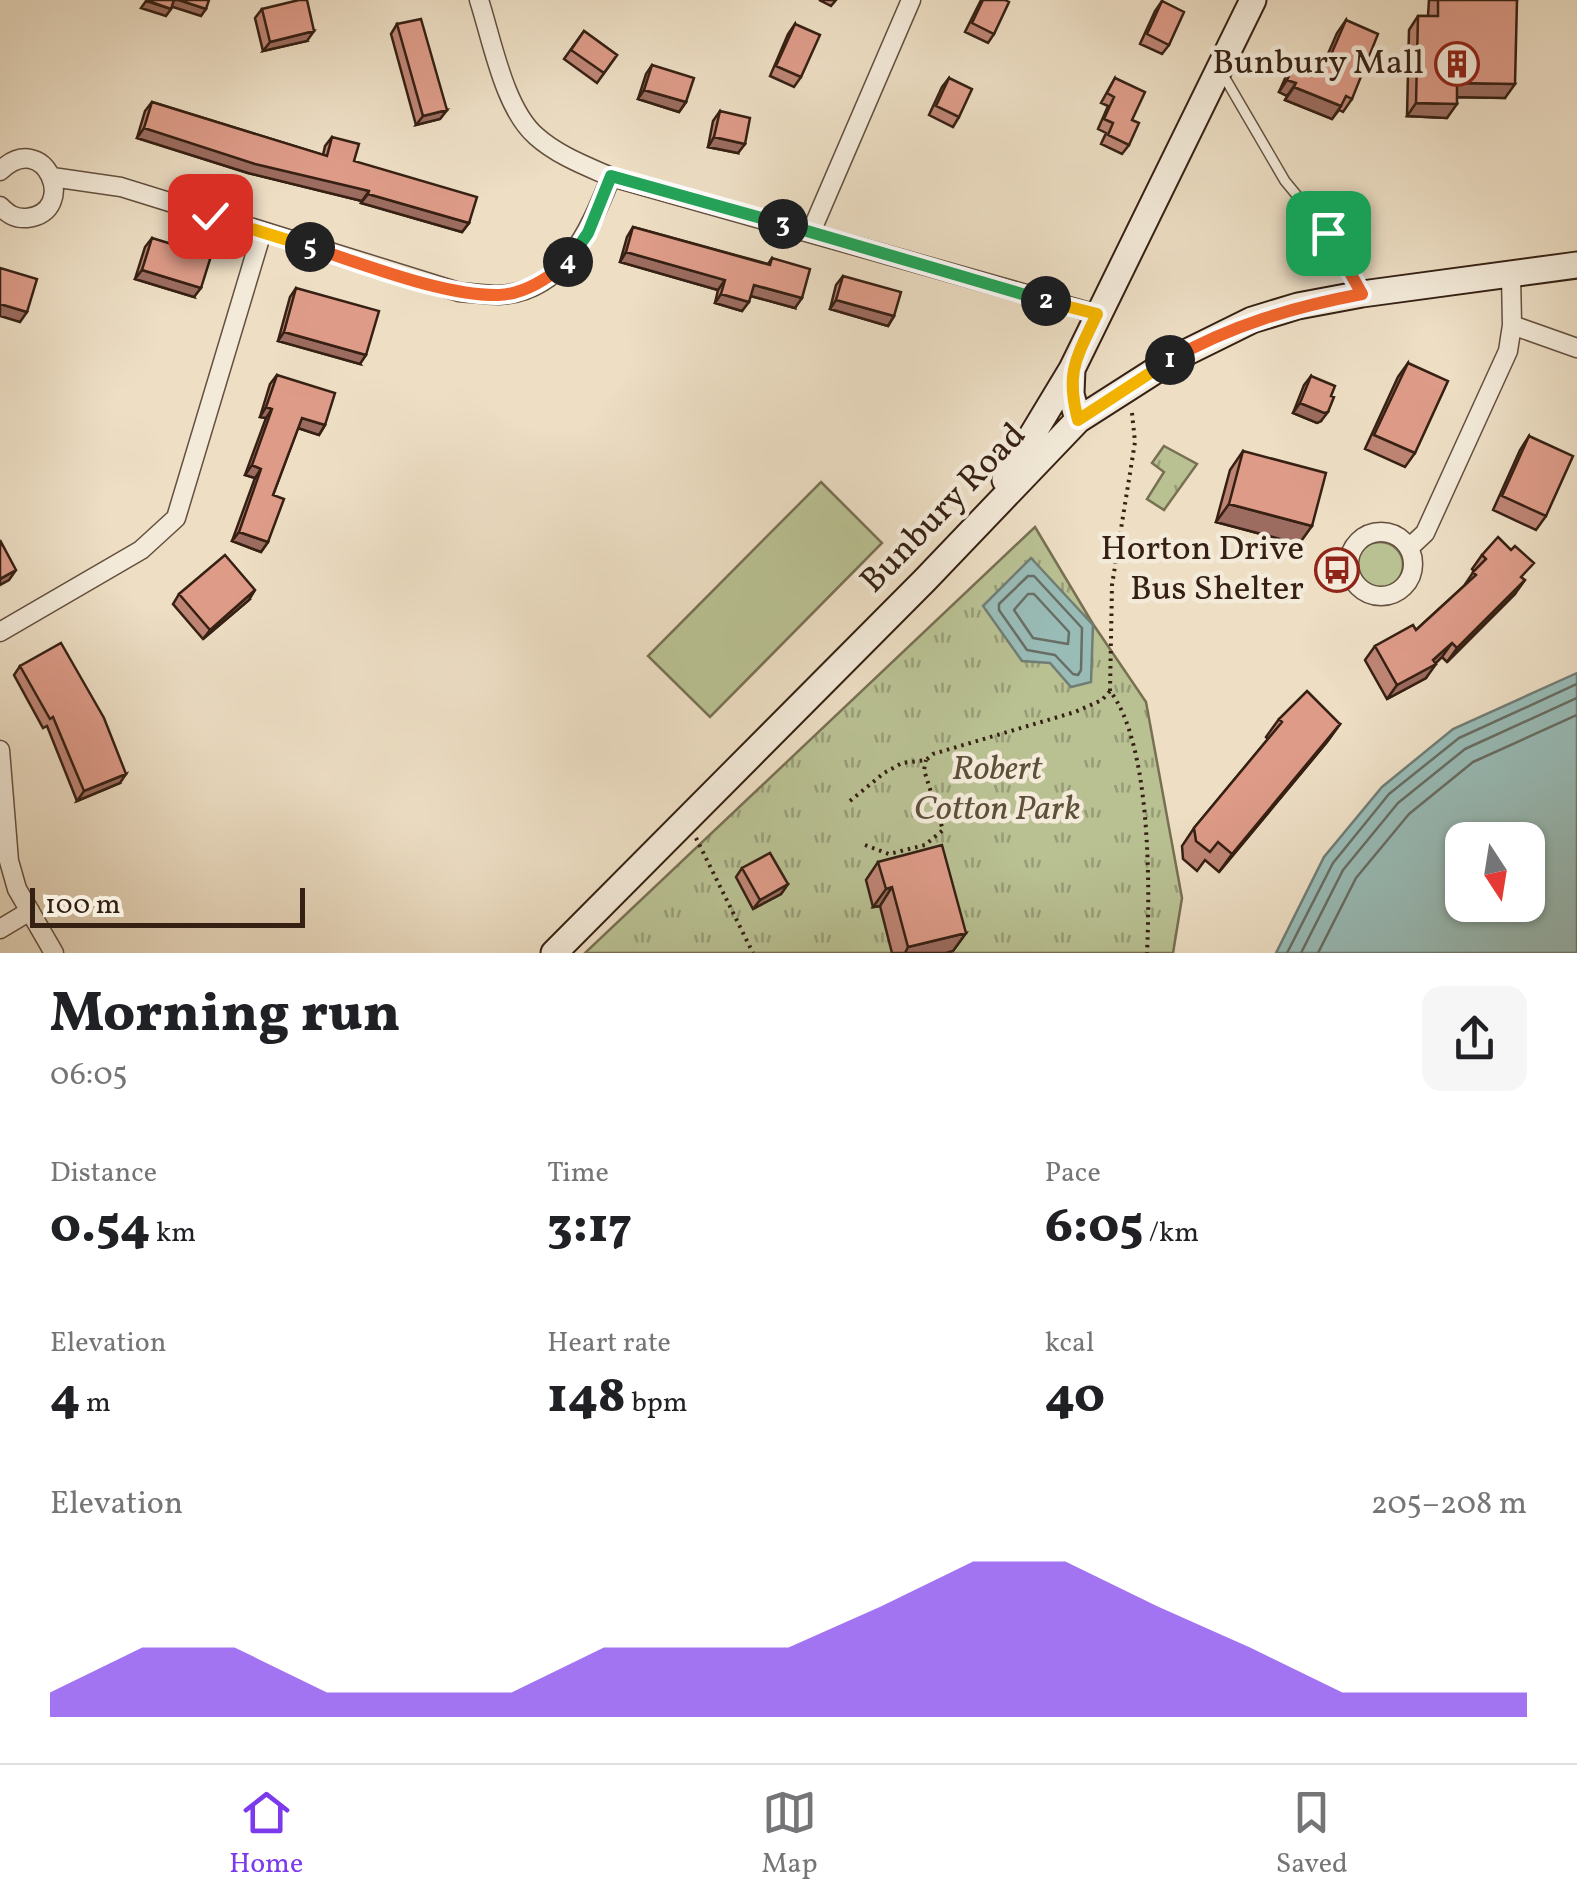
<!DOCTYPE html>
<meta charset="utf-8">
<style>
:root{--surface:#fff;--page:#f6f6f6;--text:#202124;--muted:#757577;--line:#e0e0e0;--accent:#7c3aed}
body{margin:0;font-family:Vollkorn,serif;background:var(--page);color:var(--text);height:100vh;display:flex;flex-direction:column;font-size:38px;white-space:nowrap}
*{box-sizing:border-box;margin:0}
p{font-size:32px;color:var(--muted)}
.icon{flex:none;width:55px;height:55px;fill:none;stroke:currentColor;stroke-width:2;stroke-linecap:round;stroke-linejoin:round}
.map{position:relative;height:953px;overflow:hidden}
.drawer{display:flex;flex-direction:column;background:var(--surface);flex:1}
.drawer>*{flex:none}
.needle{width:65px;rotate:168deg}
.fabs{position:absolute;left:1445px;top:822px;display:grid;gap:20px}
.fabs a{display:grid;place-items:center;width:100px;height:100px;border-radius:20px;background:var(--surface);box-shadow:0 2px 8px #0004;font-size:50px}
.scale{position:absolute;left:30px;bottom:25px;width:275px;box-sizing:border-box;padding-left:10px;border:5px solid #362013;border-top:0;font-size:28px;line-height:35px;white-space:nowrap;color:#362013;-webkit-text-stroke:8px #f3ead9;paint-order:stroke}
.pin{position:absolute;display:grid;place-items:center;width:85px;height:85px;color:#fff;margin:-42px;border-radius:20px;box-shadow:0 5px 15px #0006}
.km{position:absolute;width:50px;height:50px;margin:-25px;border-radius:50%;background:#222;color:#fff;font-size:28px;line-height:50px;text-align:center}
.round{display:grid;place-items:center;flex:none;width:105px;height:105px;border-radius:20px;background:var(--page)}
.summary{display:flex;align-items:center;justify-content:space-between;height:170px;padding:0 50px}
h1{font-size:55px;font-weight:800;line-height:75px}
.metrics{display:grid;grid-template-columns:repeat(3,1fr);gap:15px;height:170px;padding:10px 50px}
.metrics div{display:grid;align-content:center}
.metrics b{font-size:50px;font-weight:800}
.metrics small{font-size:28px;font-weight:400}
.metrics p{font-size:28px}
.chart{height:280px;padding:20px 50px}
.chart p{display:flex;justify-content:space-between}
.chart svg{width:100%;height:180px;margin-top:10px;fill:var(--accent);opacity:.7}
.menu{display:flex;justify-content:space-around;align-items:center;height:140px;border-top:2px solid var(--line);background:var(--surface);font-size:28px;color:var(--muted)}
.menu a{display:grid;justify-items:center;gap:5px}
.menu .active{color:var(--accent)}
.map>svg:first-child{display:block}
.green{fill:#b9c193;stroke:#787053;stroke-width:2.5}
.park{fill:url(#park-tufts);stroke:#787053;stroke-width:2.5}
.water{fill:#99bcb7;stroke:#717e75;stroke-width:2.5;fill-rule:evenodd}
.lines{fill:none;stroke-linecap:round;stroke-linejoin:round}
.shore{stroke:#686e65;stroke-width:2.5}
.lane-casing{stroke:#64503f;stroke-width:12}
.street-casing{stroke:#64503f;stroke-width:21}
.secondary-casing{stroke:#362013;stroke-width:29}
.path{stroke:#362013;stroke-width:4;stroke-dasharray:2.5 5;stroke-linecap:butt}
.lane{stroke:#f3ead9;stroke-width:9}
.street{stroke:#f3ead9;stroke-width:18}
.secondary{stroke:#f3ead9;stroke-width:25}
.wall{fill:#be8575;stroke:#362013;stroke-width:2.5}
.shaded-wall{fill:#9b6c5f;stroke:#362013;stroke-width:2.5}
.building{fill:#dd9b88;stroke:#362013;stroke-width:2.5}
.split-1-casing{stroke:#fff;stroke-width:20}
.split-2-casing{stroke:#fff;stroke-width:20}
.split-3-casing{stroke:#fff;stroke-width:20}
.split-4-casing{stroke:#fff;stroke-width:20}
.split-5-casing{stroke:#fff;stroke-width:20}
.split-6-casing{stroke:#fff;stroke-width:20}
.split-1{stroke:#f0652b;stroke-width:12}
.split-2{stroke:#f5b400;stroke-width:12}
.split-3{stroke:#22a559;stroke-width:12}
.split-4{stroke:#22a559;stroke-width:12}
.split-5{stroke:#f0652b;stroke-width:12}
.split-6{stroke:#f5b400;stroke-width:12}
.labels{text-anchor:middle;dominant-baseline:central;stroke-width:9;stroke-linejoin:round;paint-order:stroke}
.poi-label{font-size:35px;fill:#362013;stroke:#f3ead9;text-anchor:end}
.street-label{font-size:35px;fill:#362013;stroke:#f3ead9}
.park-label{font-size:35px;font-style:italic;fill:#5d5039;stroke:#f3ead9}
</style>
<div class="map">
<svg width="1577" height="953" viewBox="0 0 1577 953">
<defs>
<pattern id="park-tufts" width="24" height="20" patternUnits="userSpaceOnUse" patternTransform="scale(2.5)"><rect width="24" height="20" fill="#b9c193"/><path d="M3 7l-1-3M5 7V3M7 7l1-3M15 17l-1-3M17 17v-4M19 17l1-3" fill="none" stroke="#979c77"/></pattern>
</defs>
<rect width="100%" height="100%" fill="#eddec4"/>
<filter id="stains"><feTurbulence type="fractalNoise" baseFrequency=".002" numOctaves="4"/><feColorMatrix values="0 0 0 0 .2 0 0 0 0 .09 0 0 0 0 .02 0 0 0 .5 -.17"/></filter>
<radialGradient id="worn" r=".72"><stop offset=".6" stop-color="#630" stop-opacity="0"/><stop offset="1" stop-color="#630" stop-opacity=".3"/></radialGradient>
<!-- green -->
<path class="green" d="M821,482L882,543L710,717L648,656Z
M1357 565a23 23 0 1 1 46 0a23 23 0 1 1-46 0Z"/>
<!-- park -->
<path class="park" d="M1164,446L1197,464L1164,510L1147,499L1164,472L1152,463Z
M1035,527L1093,624L1146,702L1182,898L1173,953H585Z"/>
<!-- water -->
<path class="water" d="M1031,558L1093,625L1091,682L1071,687L1050,663L1022,661L983,606Z
M1577,673V953H1276L1324,857L1382,787L1453,729ZM1462,840H1528V905H1462Z"/>
<g class="lines">
<!-- shore -->
<path class="shore" d="M1028,576H1034L1082,628L1081,670L1078,675L1073,674L1055,655L1027,650L999,610V604Z
M1028,594H1034L1069,632L1068,644L1033,638L1014,610Z
M1287,953L1333,863L1389,794L1459,738L1577,684
M1301,953L1343,870L1398,803L1465,749L1577,698
M1318,953L1356,878L1409,814L1473,762L1577,715"/>
<!-- lane casing -->
<g class="lane-casing">
<path id="lane" d="M1222,73L1285,181L1328,233L1361,292"/>
</g>
<!-- street casing -->
<g class="street-casing">
<path id="street" d="M479,0C492,40 504,108 536,136C557,155 586,166 611,177L1097,314
M0,171C45,127 80,212 27,218C15,219 8,214 0,206
M52,177L121,187L459,292C472,293 486,295 499,295C565,292 590,228 611,177
M811,232L911,0
M1512,325L1577,348
M1349 564a32 32 0 1 1 64 0a32 32 0 1 1-64 0Z
M1409,548L1425,533L1508,351L1512,325L1511,275
M0,632L141,550L176,518L262,232
M0,750L9,861L17,889L54,953
M0,929L30,911"/>
</g>
<!-- secondary casing -->
<g class="secondary-casing">
<path id="secondary" d="M1078,420L1071,394L1072,369L1253,0
M1005,480L1072,369
M554,953L925,580L1078,420L1175,358L1252,320L1298,306L1362,294L1577,265"/>
</g>
<!-- path -->
<path class="path" d="M1132,413L1135,442L1112,585L1110,691C1151,744 1150,887 1147,953
M1337,570L1351,575
M850,801L884,773L902,763L926,760L933,754L1075,712L1102,700L1110,691
M696,838L753,953
M865,845L889,854L925,845L943,830L924,770L926,760"/>
<!-- lane -->
<use href="#lane" class="lane"/>
<!-- street -->
<use href="#street" class="street"/>
<!-- secondary -->
<use href="#secondary" class="secondary"/>
</g>
<!-- wall -->
<path class="wall" d="M819,0H836L831,6Z
M981,0H1005L994,34L988,43L965,32Z
M1429,0H1517L1505,98L1457,97L1447,118L1407,116L1409,30L1418,16H1428Z
M1162,1L1169,45L1162,54L1140,44L1155,11Z
M262,9L307,41L263,51L255,18Z
M1346,20L1352,99L1343,112L1339,110L1332,119L1285,100L1287,96L1279,92L1286,76L1295,63L1304,65L1310,57L1324,63L1337,33Z
M397,24L447,110L440,119L416,125L391,34Z
M795,24L801,77L794,87L770,76L788,34Z
M584,31L617,55L597,83L564,59Z
M652,65L686,102L679,112L638,99L646,74Z
M949,78L959,117L953,127L929,115L942,87Z
M1115,78L1132,120L1129,145L1122,154L1101,144L1106,133L1098,129L1108,106L1101,103Z
M152,102L323,155L325,146L332,137L354,161L469,223L462,232L361,203L362,201L248,173L137,138L145,111Z
M720,111L738,153L708,147L713,121Z
M633,227L768,264L772,258L795,308L751,296L742,311L715,303L718,290L620,262L627,237Z
M152,238L194,297L135,279L145,247Z
M843,276L894,316L888,326L830,309L836,285Z
M296,288L360,364L278,341L290,297Z
M1408,363L1415,453L1405,467L1365,449L1398,377Z
M277,375L325,425L319,435L298,428L273,495L268,542L261,552L232,541L255,478L245,475L266,418L260,417L270,384Z
M1311,376L1321,421L1317,423L1293,413L1304,385Z
M1529,436L1546,516L1536,530L1493,510L1520,450Z
M1243,451L1299,544L1216,522L1230,470Z
M1482,555L1522,578L1515,594L1447,662L1442,657L1435,663L1426,678L1387,699L1365,660L1375,646L1416,630L1464,586L1474,571L1472,569Z
M179,594L249,600L203,639L173,604Z
M20,666L120,783L77,801L47,726L43,728L14,675Z
M1279,719L1340,724L1327,742L1219,872L1205,860L1197,871L1183,859L1182,846L1194,828L1268,739L1266,737Z
M878,862L966,933L953,951L946,953H892L880,906L873,907L866,880Z
M742,868L788,884L781,894L753,909L736,877Z"/>
<!-- shaded-wall -->
<path class="shaded-wall" d="M174,0H179L206,9L201,16L170,6Z
M146,1L171,9L166,16L141,8Z
M314,31L307,41L263,51L270,42Z
M1287,80L1296,83L1287,96L1279,92Z
M1457,83L1515,84L1505,98L1448,97Z
M1294,87L1341,106L1332,119L1285,100Z
M644,90L686,102L679,112L638,99Z
M1416,103L1457,104L1447,118L1407,116Z
M447,110L440,119L416,125L423,116Z
M144,128L369,191L362,201L248,173L137,138Z
M714,137L745,144L738,153L708,147Z
M368,194L469,223L462,232L361,203Z
M626,252L725,280L718,290L620,262Z
M142,270L201,288L194,297L135,279Z
M754,285L802,298L795,308L747,295Z
M721,294L749,302L742,311L715,303Z
M836,300L894,316L888,326L830,309Z
M0,304L27,312L20,322L0,316Z
M284,332L366,355L360,364L278,341Z
M1300,403L1328,412L1321,421L1317,423L1293,413Z
M266,407L272,409L266,418L260,417Z
M302,418L325,425L319,435L295,427Z
M252,465L261,469L255,478L245,475Z
M1229,504L1312,526L1299,544L1216,522Z
M239,532L268,542L261,552L232,541Z
M16,570L9,580L0,585V579Z
M1525,580L1515,594L1447,662L1457,648Z
M255,590L249,600L203,639L210,630Z
M1452,643L1442,657L1432,667L1436,664L1426,678L1387,699L1397,685L1433,660Z
M1340,724L1327,742L1219,872L1232,854Z
M126,774L120,783L77,801L84,791Z
M788,884L781,894L753,909L760,900Z
M892,887L880,906L873,907L886,889Z
M966,933L953,951L946,953H905L908,947Z"/>
<!-- building -->
<path class="building" d="M146,0H174L171,9Z
M179,0H209L206,9Z
M299,0H307L314,31L270,42L262,9Z
M983,0H1005L1009,2L994,34L972,23Z
M1438,0H1517L1515,84L1457,83V104L1416,103L1418,16H1438Z
M1162,1L1184,12L1169,45L1147,34Z
M421,19L447,110L423,116L397,24Z
M1346,20L1378,34L1352,99L1346,96L1341,106L1294,87L1296,83L1287,80L1295,63L1306,65L1310,57L1327,64Z
M795,24L820,35L801,77L776,66Z
M584,31L617,55L604,73L571,50Z
M652,65L694,78L686,102L644,90Z
M949,78L972,89L959,117L936,106Z
M1115,78L1145,92L1132,120L1139,123L1129,145L1108,135L1113,123L1104,119L1114,97L1107,93Z
M152,102L327,156L332,137L359,144L354,161L477,197L469,223L368,194L369,191L255,164L144,128Z
M720,111L750,118L745,144L714,137Z
M633,227L770,265L772,258L810,269L802,298L754,285L749,302L721,294L725,280L626,252Z
M152,238L211,256L201,288L142,270Z
M0,268L37,279L27,312L0,304Z
M843,276L901,292L894,316L836,300Z
M296,288L379,311L366,355L284,332Z
M1408,363L1448,381L1415,453L1374,435Z
M277,375L335,393L325,425L302,418L273,495L284,499L268,542L239,532L261,469L252,465L272,409L266,407Z
M1311,376L1335,386L1331,396L1334,397L1328,412L1324,413L1300,403Z
M1529,436L1573,456L1546,516L1502,496Z
M1243,451L1326,473L1312,526L1229,504Z
M1498,537L1511,550L1515,546L1534,563L1521,577L1525,580L1457,648L1452,643L1433,660L1436,664L1397,685L1375,646L1413,625L1416,630L1476,575L1473,572L1486,559L1482,555Z
M0,540L16,570L0,579Z
M225,555L255,590L210,630L179,594Z
M61,643L104,718L126,774L84,791L53,717L50,719L20,666Z
M1307,691L1340,724L1232,854L1218,842L1210,852L1196,841L1194,828L1282,722L1279,719Z
M942,845L966,933L908,947L892,887L886,889L878,862Z
M770,853L788,884L760,900L742,868Z"/>
<g class="lines">
<!-- split-1 casing -->
<g class="split-1-casing">
<path id="split-1" d="M1170,360C1232,325 1293,307 1362,294L1328,233"/>
</g>
<!-- split-2 casing -->
<g class="split-2-casing">
<path id="split-2" d="M1046,301L1097,314C1077,357 1065,371 1078,420L1170,360"/>
</g>
<!-- split-3 casing -->
<g class="split-3-casing">
<path id="split-3" d="M783,224L1046,301"/>
</g>
<!-- split-4 casing -->
<g class="split-4-casing">
<path id="split-4" d="M568,262L588,233L611,176L783,224"/>
</g>
<!-- split-5 casing -->
<g class="split-5-casing">
<path id="split-5" d="M310,247C364,264 443,296 499,295C525,294 548,278 568,262"/>
</g>
<!-- split-6 casing -->
<g class="split-6-casing">
<path id="split-6" d="M210,216L310,247"/>
</g>
<!-- split-1 -->
<use href="#split-1" class="split-1"/>
<!-- split-2 -->
<use href="#split-2" class="split-2"/>
<!-- split-3 -->
<use href="#split-3" class="split-3"/>
<!-- split-4 -->
<use href="#split-4" class="split-4"/>
<!-- split-5 -->
<use href="#split-5" class="split-5"/>
<!-- split-6 -->
<use href="#split-6" class="split-6"/>
</g>
<!-- icons -->
<defs>
<g id="building-ring" transform="scale(2.25)"><circle r="9.5" fill="#f3ead9" stroke="#8f2418" stroke-width="1.5"/><path d="M-4-6H4V6H1V3H-1V6H-4ZM-2.5-4.3h1.7v1.8h-1.7ZM.8-4.3h1.7v1.8H.8ZM-2.5-1h1.7V.8h-1.7ZM.8-1h1.7V.8H.8Z" fill="#8f2418"/></g>
<g id="bus-ring" transform="scale(2.25)"><circle r="9.5" fill="#f3ead9" stroke="#8f2418" stroke-width="1.5"/><path d="M-5-6H5V4H4V6H2V4H-2V6H-4V4H-5ZM-3.5-4V0h7V-4ZM-3.5 1.2v1.5H-2V1.2ZM2 1.2v1.5H3.5V1.2Z" fill="#8f2418"/></g>
</defs>
<g fill-rule="evenodd">
<use href="#building-ring" x="1457" y="64"/>
<use href="#bus-ring" x="1337" y="570"/>
</g>
<g class="labels">
<!-- poi labels -->
<g class="poi-label">
<text x="1424" y="64">Bunbury Mall</text>
<text x="1304" y="550">Horton Drive<tspan x="1304" dy="40">Bus Shelter</tspan></text>
</g>
<!-- street labels -->
<g class="street-label">
<text transform="translate(944 509) rotate(-46)">Bunbury Road</text>
</g>
<!-- park labels -->
<g class="park-label">
<text x="997" y="770">Robert<tspan x="997" dy="40">Cotton Park</tspan></text>
</g>
</g>
<rect width="100%" height="100%" filter="url(#stains)"/>
<rect width="100%" height="100%" fill="url(#worn)"/>
</svg>
<div class="fabs">
<a><svg class="needle" viewBox="-14 -14 28 28"><path d="M0-13l5 13h-10z" fill="#e53935"/><path d="M0 13l5-13h-10z" fill="#757577"/></svg></a>
</div>
<div class="scale">100 m</div>
<div class="pin" style="left:1328px;top:233px;background:#1e9e55"><svg class="icon" aria-label="arrive" viewBox="0 0 24 24"><path d="M6 21V4h12l-3 4 3 4H6"/></svg></div>
<div class="pin" style="left:210px;top:216px;background:#d93025"><svg class="icon" aria-label="check" viewBox="0 0 24 24"><path d="M5 12l5 5 9-10"/></svg></div>
<b class="km" style="left:1170px;top:360px">1</b>
<b class="km" style="left:1046px;top:301px">2</b>
<b class="km" style="left:783px;top:224px">3</b>
<b class="km" style="left:568px;top:262px">4</b>
<b class="km" style="left:310px;top:247px">5</b>
</div>
<section class="drawer">
<div class="summary"><div><h1>Morning run</h1><p>06:05</p></div><a class="round"><svg class="icon" aria-label="share" viewBox="0 0 24 24"><path d="M12 15V3M7 8l5-5 5 5M5 13v7h14v-7"/></svg></a></div>
<div class="metrics">
<div><p>Distance</p><b>0.54<small> km</small></b></div>
<div><p>Time</p><b>3:17</b></div>
<div><p>Pace</p><b>6:05<small> /km</small></b></div>
</div>
<div class="metrics">
<div><p>Elevation</p><b>4<small> m</small></b></div>
<div><p>Heart rate</p><b>148<small> bpm</small></b></div>
<div><p>kcal</p><b>40</b></div>
</div>
<div class="chart"><p><span>Elevation</span>205–208 m</p>
<svg viewBox="0 0 160 44" preserveAspectRatio="none"><path d="M0 44V38L10 27L20 27L30 38L40 38L50 38L60 27L70 27L80 27L90 17L100 6L110 6L120 17L130 27L140 38L150 38L160 38V44z"/></svg>
</div>
</section>
<nav class="menu">
<a class="active"><svg class="icon" aria-label="home" viewBox="0 0 24 24"><path d="M3 11l9-7 9 7M6 9v11h12V9"/></svg>Home</a>
<a><svg class="icon" aria-label="map" viewBox="0 0 24 24"><path d="M3 6l6-2 6 2 6-2v14l-6 2-6-2-6 2zM9 4v14M15 6v14"/></svg>Map</a>
<a><svg class="icon" aria-label="saved" viewBox="0 0 24 24"><path d="M7 4h10v16l-5-4-5 4z"/></svg>Saved</a>
</nav>
